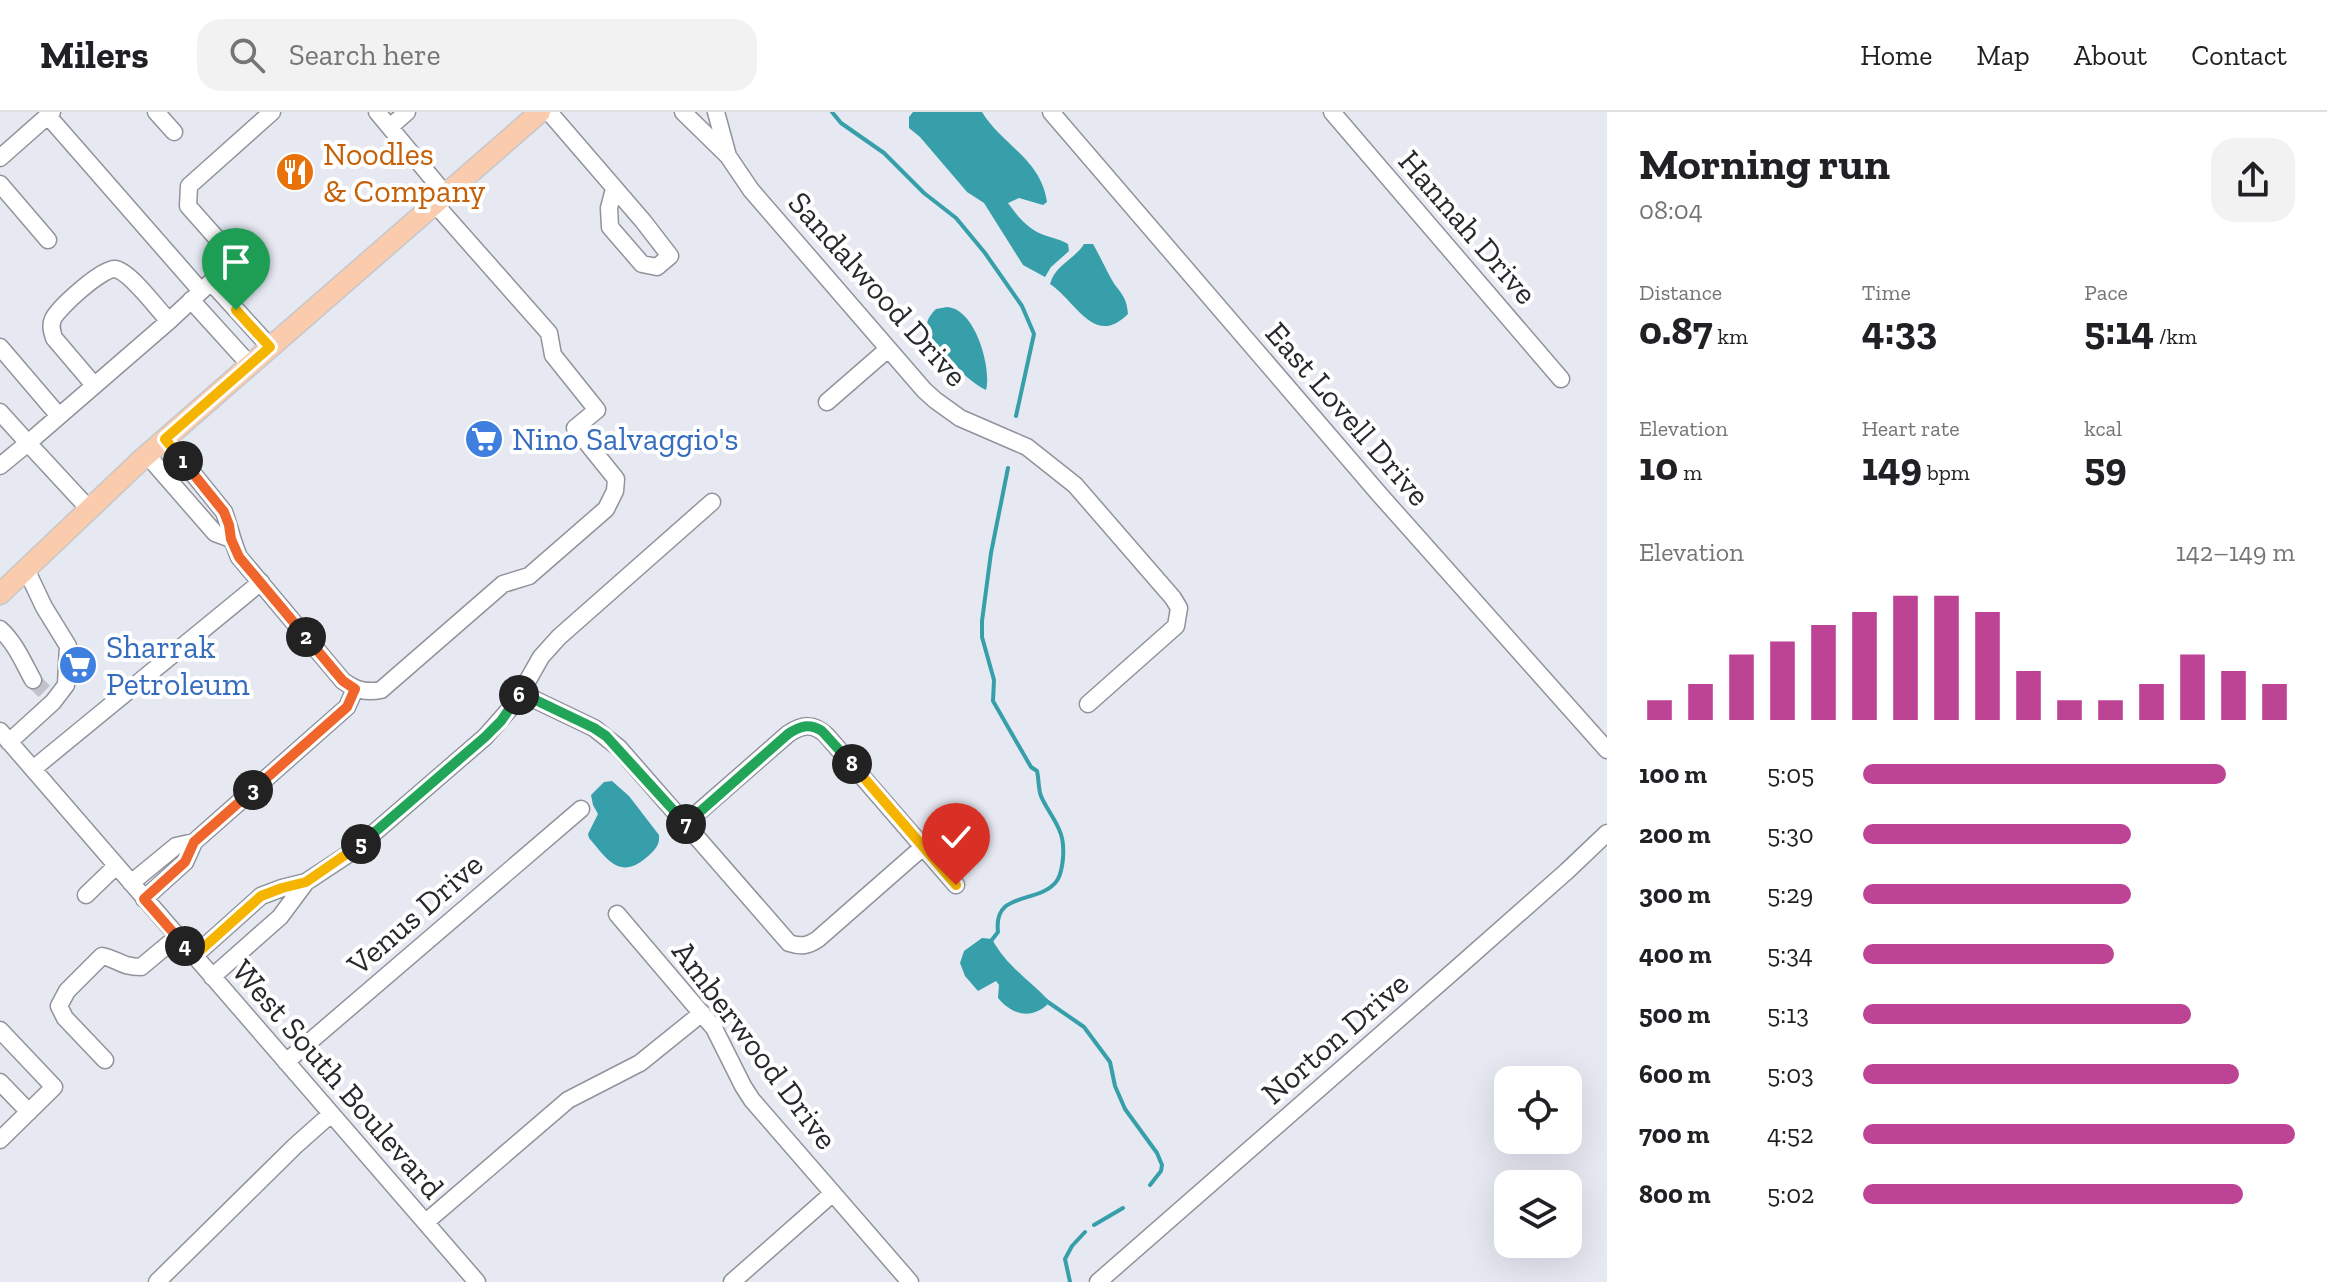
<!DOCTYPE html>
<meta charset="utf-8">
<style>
:root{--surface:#fff;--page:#f2f2f2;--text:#202124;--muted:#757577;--line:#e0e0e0;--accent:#bd4395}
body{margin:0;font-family:"Zilla Slab",serif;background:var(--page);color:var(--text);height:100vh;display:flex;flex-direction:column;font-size:30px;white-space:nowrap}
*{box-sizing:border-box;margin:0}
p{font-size:26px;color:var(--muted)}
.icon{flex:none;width:44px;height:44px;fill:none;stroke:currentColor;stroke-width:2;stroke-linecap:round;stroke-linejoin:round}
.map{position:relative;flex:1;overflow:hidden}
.drawer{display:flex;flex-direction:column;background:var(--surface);width:720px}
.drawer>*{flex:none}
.controls{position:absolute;left:1494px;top:954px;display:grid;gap:16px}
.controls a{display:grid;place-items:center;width:88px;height:88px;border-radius:16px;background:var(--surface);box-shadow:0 8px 32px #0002;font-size:40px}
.pin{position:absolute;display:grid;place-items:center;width:68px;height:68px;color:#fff;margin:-82px -34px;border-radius:50% 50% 50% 0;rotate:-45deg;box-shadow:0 0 8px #0007}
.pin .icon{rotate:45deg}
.km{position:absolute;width:40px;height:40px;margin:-20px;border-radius:50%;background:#222;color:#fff;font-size:22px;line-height:40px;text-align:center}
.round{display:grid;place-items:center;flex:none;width:84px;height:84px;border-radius:24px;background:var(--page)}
.headline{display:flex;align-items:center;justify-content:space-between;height:136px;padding:0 32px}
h1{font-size:44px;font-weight:700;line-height:60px}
.metrics{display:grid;grid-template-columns:repeat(3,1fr);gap:12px;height:136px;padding:8px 32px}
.metrics div{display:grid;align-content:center}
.metrics b{font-size:40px;font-weight:700}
.metrics small{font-size:22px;font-weight:400}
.metrics p{font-size:22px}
.chart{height:224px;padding:16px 32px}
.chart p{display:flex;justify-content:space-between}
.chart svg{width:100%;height:144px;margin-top:8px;stroke:var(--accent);stroke-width:6}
ul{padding:0 32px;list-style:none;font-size:26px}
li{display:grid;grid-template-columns:128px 96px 1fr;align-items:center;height:60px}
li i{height:20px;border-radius:10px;background:var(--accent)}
header{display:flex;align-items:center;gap:48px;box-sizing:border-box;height:112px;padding:0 40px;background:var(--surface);border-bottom:2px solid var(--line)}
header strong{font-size:38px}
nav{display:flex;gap:44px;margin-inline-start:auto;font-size:28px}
.search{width:560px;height:72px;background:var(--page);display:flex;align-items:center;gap:20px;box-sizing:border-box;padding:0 28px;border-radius:24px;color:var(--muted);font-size:30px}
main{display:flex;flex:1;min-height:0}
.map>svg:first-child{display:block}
.water{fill:#369faa}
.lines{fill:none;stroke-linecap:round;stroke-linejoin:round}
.stream{stroke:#369faa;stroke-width:4}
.minor-tunnel{stroke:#c0c3ca;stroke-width:16;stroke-dasharray:16 8;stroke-linecap:butt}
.minor-casing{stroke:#90939b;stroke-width:19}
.major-casing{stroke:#c7c7c8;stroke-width:23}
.minor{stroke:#fff;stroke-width:16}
.major{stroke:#faccad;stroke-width:20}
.split-1-casing{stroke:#fff;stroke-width:16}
.split-2-casing{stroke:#fff;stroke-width:16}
.split-3-casing{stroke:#fff;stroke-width:16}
.split-4-casing{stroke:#fff;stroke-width:16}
.split-5-casing{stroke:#fff;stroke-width:16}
.split-6-casing{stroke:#fff;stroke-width:16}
.split-7-casing{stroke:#fff;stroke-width:16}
.split-8-casing{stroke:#fff;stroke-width:16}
.split-9-casing{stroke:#fff;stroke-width:16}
.split-1{stroke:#f5b400;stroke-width:10}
.split-2{stroke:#f0652b;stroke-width:10}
.split-3{stroke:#f0652b;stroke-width:10}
.split-4{stroke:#f0652b;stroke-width:10}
.split-5{stroke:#f5b400;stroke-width:10}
.split-6{stroke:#22a559;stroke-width:10}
.split-7{stroke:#22a559;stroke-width:10}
.split-8{stroke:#22a559;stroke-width:10}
.split-9{stroke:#f5b400;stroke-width:10}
.labels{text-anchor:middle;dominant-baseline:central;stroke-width:8;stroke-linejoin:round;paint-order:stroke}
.food-label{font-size:32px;fill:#c56008;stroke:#fff;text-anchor:start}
.street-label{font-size:32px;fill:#27292c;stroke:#fff}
.shop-label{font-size:32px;fill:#366cbe;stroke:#fff;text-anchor:start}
</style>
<header>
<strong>Milers</strong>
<div class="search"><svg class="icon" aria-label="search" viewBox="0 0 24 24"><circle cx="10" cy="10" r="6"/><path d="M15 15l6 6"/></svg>Search here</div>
<nav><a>Home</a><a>Map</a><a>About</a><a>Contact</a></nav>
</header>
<main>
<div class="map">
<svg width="1607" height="1170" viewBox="0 0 1607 1170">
<rect width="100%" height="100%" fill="#e6e9f2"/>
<!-- water -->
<path class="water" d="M913,0H982C1002,33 1041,47 1047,90L1043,93L1019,86L1008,91C1016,102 1024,113 1037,120C1047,125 1058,126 1068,132L1069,139L1051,155L1045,165L1023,153L984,91L967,80L920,25L909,16V5Z
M1084,132H1093C1100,144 1108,162 1115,173C1123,183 1127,188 1128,202C1094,236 1076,189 1050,172C1055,153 1074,148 1084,132Z
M947,195C975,196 992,256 986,278C970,271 928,232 927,213C927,207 932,201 936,197Z
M612,669L629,684L659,723C660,733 655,738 647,745C620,769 607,747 589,726L588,722L598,702L593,693L591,683L604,670Z
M982,826L992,827C1007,855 1029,867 1050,890C1033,908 1013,904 998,886L999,873L996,869L978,879L965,864L960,851L964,839Z"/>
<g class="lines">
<!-- stream -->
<path class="stream" d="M832,0L841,11L884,41L924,81L956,106L985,141L1022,194L1034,222L1016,304
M991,829L998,820C993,778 1037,793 1056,770C1062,763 1064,744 1063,734C1063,716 1047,699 1041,684C1038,676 1039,667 1037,659L1031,655L993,589L994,568L982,525V509L991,441L1008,356
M1045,888L1084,915L1110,950L1115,974L1125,997L1157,1041L1162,1053L1161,1059L1150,1073
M1094,1113L1123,1096
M1070,1170L1065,1147L1072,1134L1085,1120"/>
<!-- minor-tunnel -->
<path class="minor-tunnel" d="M33,568L45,580"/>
<!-- minor casing -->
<g class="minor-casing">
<path id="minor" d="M156,0L174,20
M377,0L446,83
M549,0L643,109L670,144L657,155L642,152L610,115L609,96L614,77
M683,0L728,44L716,0
M1051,0L1380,383L1607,638
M1332,0L1561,267
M48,4L201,179
M390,15L407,0
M728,44L751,78L924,278L935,288L960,306L1027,335L1075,373L1173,486L1179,496L1176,514L1088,592
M0,46L52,0
M0,72L48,128
M236,148L188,94L189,74L272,0
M191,188L250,253
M0,235L59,304
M94,273L54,226C52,219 50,214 53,207C58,196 102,156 115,157C130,159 158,198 169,209
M827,290L888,237
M0,300L28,331L0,354
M165,327L224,400C230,416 232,429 239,445L343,569C356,578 365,581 381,578L503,472L529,464L606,397L615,379L616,367L575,316L597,298L553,243L549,221L435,92
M147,343L215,421L231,427
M89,397L28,331L169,209L211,170L270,235
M0,517C16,532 23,550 33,568
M521,581L594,616L619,636L789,831C801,835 808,834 818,827L923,735
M0,619L477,1170
M9,630L53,590L66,573L68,534L44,495L26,457
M33,657L261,470
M685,712L788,622C803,612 814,611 827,624L956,773
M306,770L353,739L485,625L515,591L541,545L559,525L712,390
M131,771L176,734L194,730
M86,783L116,754
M144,787L185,750L194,730L347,595L355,577
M617,802L714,916L743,974L752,988L910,1170
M194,844L261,784L282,776L306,770L280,805L212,865
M0,918L54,975L0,1028
M105,948L65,906L59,894L67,879L102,844C118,847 121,855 141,855L177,825
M286,950L581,697
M0,970L29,1000
M426,1110L568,988L640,951L702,901
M157,1170L295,1034L331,1002
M732,1170L833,1081
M1098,1170L1456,857L1567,759L1607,721"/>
</g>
<!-- major casing -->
<g class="major-casing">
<path id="major" d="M0,482L140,349L540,0"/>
</g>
<!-- minor -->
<use href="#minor" class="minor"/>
<!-- major -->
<use href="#major" class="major"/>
</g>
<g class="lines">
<!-- split-1 casing -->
<g class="split-1-casing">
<path id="split-1" d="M183,349L165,327L270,235L236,198"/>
</g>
<!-- split-2 casing -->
<g class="split-2-casing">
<path id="split-2" d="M183,349L224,400L229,413L231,427L239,445L306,525"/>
</g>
<!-- split-3 casing -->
<g class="split-3-casing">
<path id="split-3" d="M253,678L347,595L355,577L343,569L306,525"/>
</g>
<!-- split-4 casing -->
<g class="split-4-casing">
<path id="split-4" d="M185,834L144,787L185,750L194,730L253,678"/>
</g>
<!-- split-5 casing -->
<g class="split-5-casing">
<path id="split-5" d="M185,834L194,844L261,784L282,776L306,770L361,732"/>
</g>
<!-- split-6 casing -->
<g class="split-6-casing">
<path id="split-6" d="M361,732L485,625L501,609L519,583"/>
</g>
<!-- split-7 casing -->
<g class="split-7-casing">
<path id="split-7" d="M519,583L521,581L594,616L606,624L686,712"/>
</g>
<!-- split-8 casing -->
<g class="split-8-casing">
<path id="split-8" d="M686,712L788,622C800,614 809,611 822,619L852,652"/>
</g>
<!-- split-9 casing -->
<g class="split-9-casing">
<path id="split-9" d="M852,652L956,773"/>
</g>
<!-- split-1 -->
<use href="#split-1" class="split-1"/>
<!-- split-2 -->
<use href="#split-2" class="split-2"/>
<!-- split-3 -->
<use href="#split-3" class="split-3"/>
<!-- split-4 -->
<use href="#split-4" class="split-4"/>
<!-- split-5 -->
<use href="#split-5" class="split-5"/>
<!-- split-6 -->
<use href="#split-6" class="split-6"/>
<!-- split-7 -->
<use href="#split-7" class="split-7"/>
<!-- split-8 -->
<use href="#split-8" class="split-8"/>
<!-- split-9 -->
<use href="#split-9" class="split-9"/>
</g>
<!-- icons -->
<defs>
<g id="restaurant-disc" transform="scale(2)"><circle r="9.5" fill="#e8710a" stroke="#fff"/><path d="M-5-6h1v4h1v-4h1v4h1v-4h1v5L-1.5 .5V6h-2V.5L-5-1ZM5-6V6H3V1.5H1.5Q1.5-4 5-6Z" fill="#fff"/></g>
<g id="supermarket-disc" transform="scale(2)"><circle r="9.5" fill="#3f7fe0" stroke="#fff"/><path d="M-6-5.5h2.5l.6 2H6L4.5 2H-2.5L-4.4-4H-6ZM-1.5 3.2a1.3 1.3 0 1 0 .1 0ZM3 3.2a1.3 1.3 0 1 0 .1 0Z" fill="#fff"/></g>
</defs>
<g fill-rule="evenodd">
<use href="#restaurant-disc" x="295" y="60"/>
<use href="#supermarket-disc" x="484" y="327"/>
<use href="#supermarket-disc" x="78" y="553"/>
</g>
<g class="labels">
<!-- food labels -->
<g class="food-label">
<text x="323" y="42">Noodles<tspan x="323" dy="37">&amp; Company</tspan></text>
</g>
<!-- street labels -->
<g class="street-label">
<text transform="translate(1468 115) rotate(49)">Hannah Drive</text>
<text transform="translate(878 177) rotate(48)">Sandalwood Drive</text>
<text transform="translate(1348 302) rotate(49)">East Lovell Drive</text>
<text transform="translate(415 802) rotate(-41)">Venus Drive</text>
<text transform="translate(1335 926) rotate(-41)">Norton Drive</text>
<text transform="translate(755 933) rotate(53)">Amberwood Drive</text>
<text transform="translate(338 967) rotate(49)">West South Boulevard</text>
</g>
<!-- shop labels -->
<g class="shop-label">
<text x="512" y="327">Nino Salvaggio's</text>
<text x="106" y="535">Sharrak<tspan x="106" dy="37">Petroleum</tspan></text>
</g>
</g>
</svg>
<div class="controls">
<a><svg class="icon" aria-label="locate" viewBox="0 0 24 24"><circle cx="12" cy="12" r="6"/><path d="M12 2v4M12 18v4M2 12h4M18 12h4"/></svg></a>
<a><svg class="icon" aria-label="layers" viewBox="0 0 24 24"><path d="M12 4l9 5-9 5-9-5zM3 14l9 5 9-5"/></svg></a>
</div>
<div class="pin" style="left:236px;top:198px;background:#1e9e55"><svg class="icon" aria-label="arrive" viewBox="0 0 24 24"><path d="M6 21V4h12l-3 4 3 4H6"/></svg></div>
<div class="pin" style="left:956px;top:773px;background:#d93025"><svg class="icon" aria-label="check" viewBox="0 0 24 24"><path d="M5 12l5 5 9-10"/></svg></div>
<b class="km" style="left:183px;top:349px">1</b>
<b class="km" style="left:306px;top:525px">2</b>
<b class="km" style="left:253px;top:678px">3</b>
<b class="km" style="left:185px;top:834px">4</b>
<b class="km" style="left:361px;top:732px">5</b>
<b class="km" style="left:519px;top:583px">6</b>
<b class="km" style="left:686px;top:712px">7</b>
<b class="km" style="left:852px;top:652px">8</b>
</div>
<section class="drawer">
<div class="headline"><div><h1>Morning run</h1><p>08:04</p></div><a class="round"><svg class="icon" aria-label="share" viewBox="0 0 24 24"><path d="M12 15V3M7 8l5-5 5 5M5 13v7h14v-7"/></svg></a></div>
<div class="metrics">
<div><p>Distance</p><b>0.87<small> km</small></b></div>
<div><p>Time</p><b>4:33</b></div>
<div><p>Pace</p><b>5:14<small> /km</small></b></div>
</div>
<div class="metrics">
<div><p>Elevation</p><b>10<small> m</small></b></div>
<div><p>Heart rate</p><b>149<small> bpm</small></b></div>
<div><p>kcal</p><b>59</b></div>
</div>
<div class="chart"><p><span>Elevation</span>142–149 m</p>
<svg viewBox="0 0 160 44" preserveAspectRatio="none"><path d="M5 44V38M15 44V33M25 44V24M35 44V20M45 44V15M55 44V11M65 44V6M75 44V6M85 44V11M95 44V29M105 44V38M115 44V38M125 44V33M135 44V24M145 44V29M155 44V33"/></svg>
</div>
<ul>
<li><b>100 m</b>5:05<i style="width:84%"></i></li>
<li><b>200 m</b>5:30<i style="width:62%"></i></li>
<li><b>300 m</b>5:29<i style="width:62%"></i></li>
<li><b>400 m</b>5:34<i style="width:58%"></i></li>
<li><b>500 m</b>5:13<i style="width:76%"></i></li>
<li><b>600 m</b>5:03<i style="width:87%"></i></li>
<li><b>700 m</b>4:52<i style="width:100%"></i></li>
<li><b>800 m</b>5:02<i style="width:88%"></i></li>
</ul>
</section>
</main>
